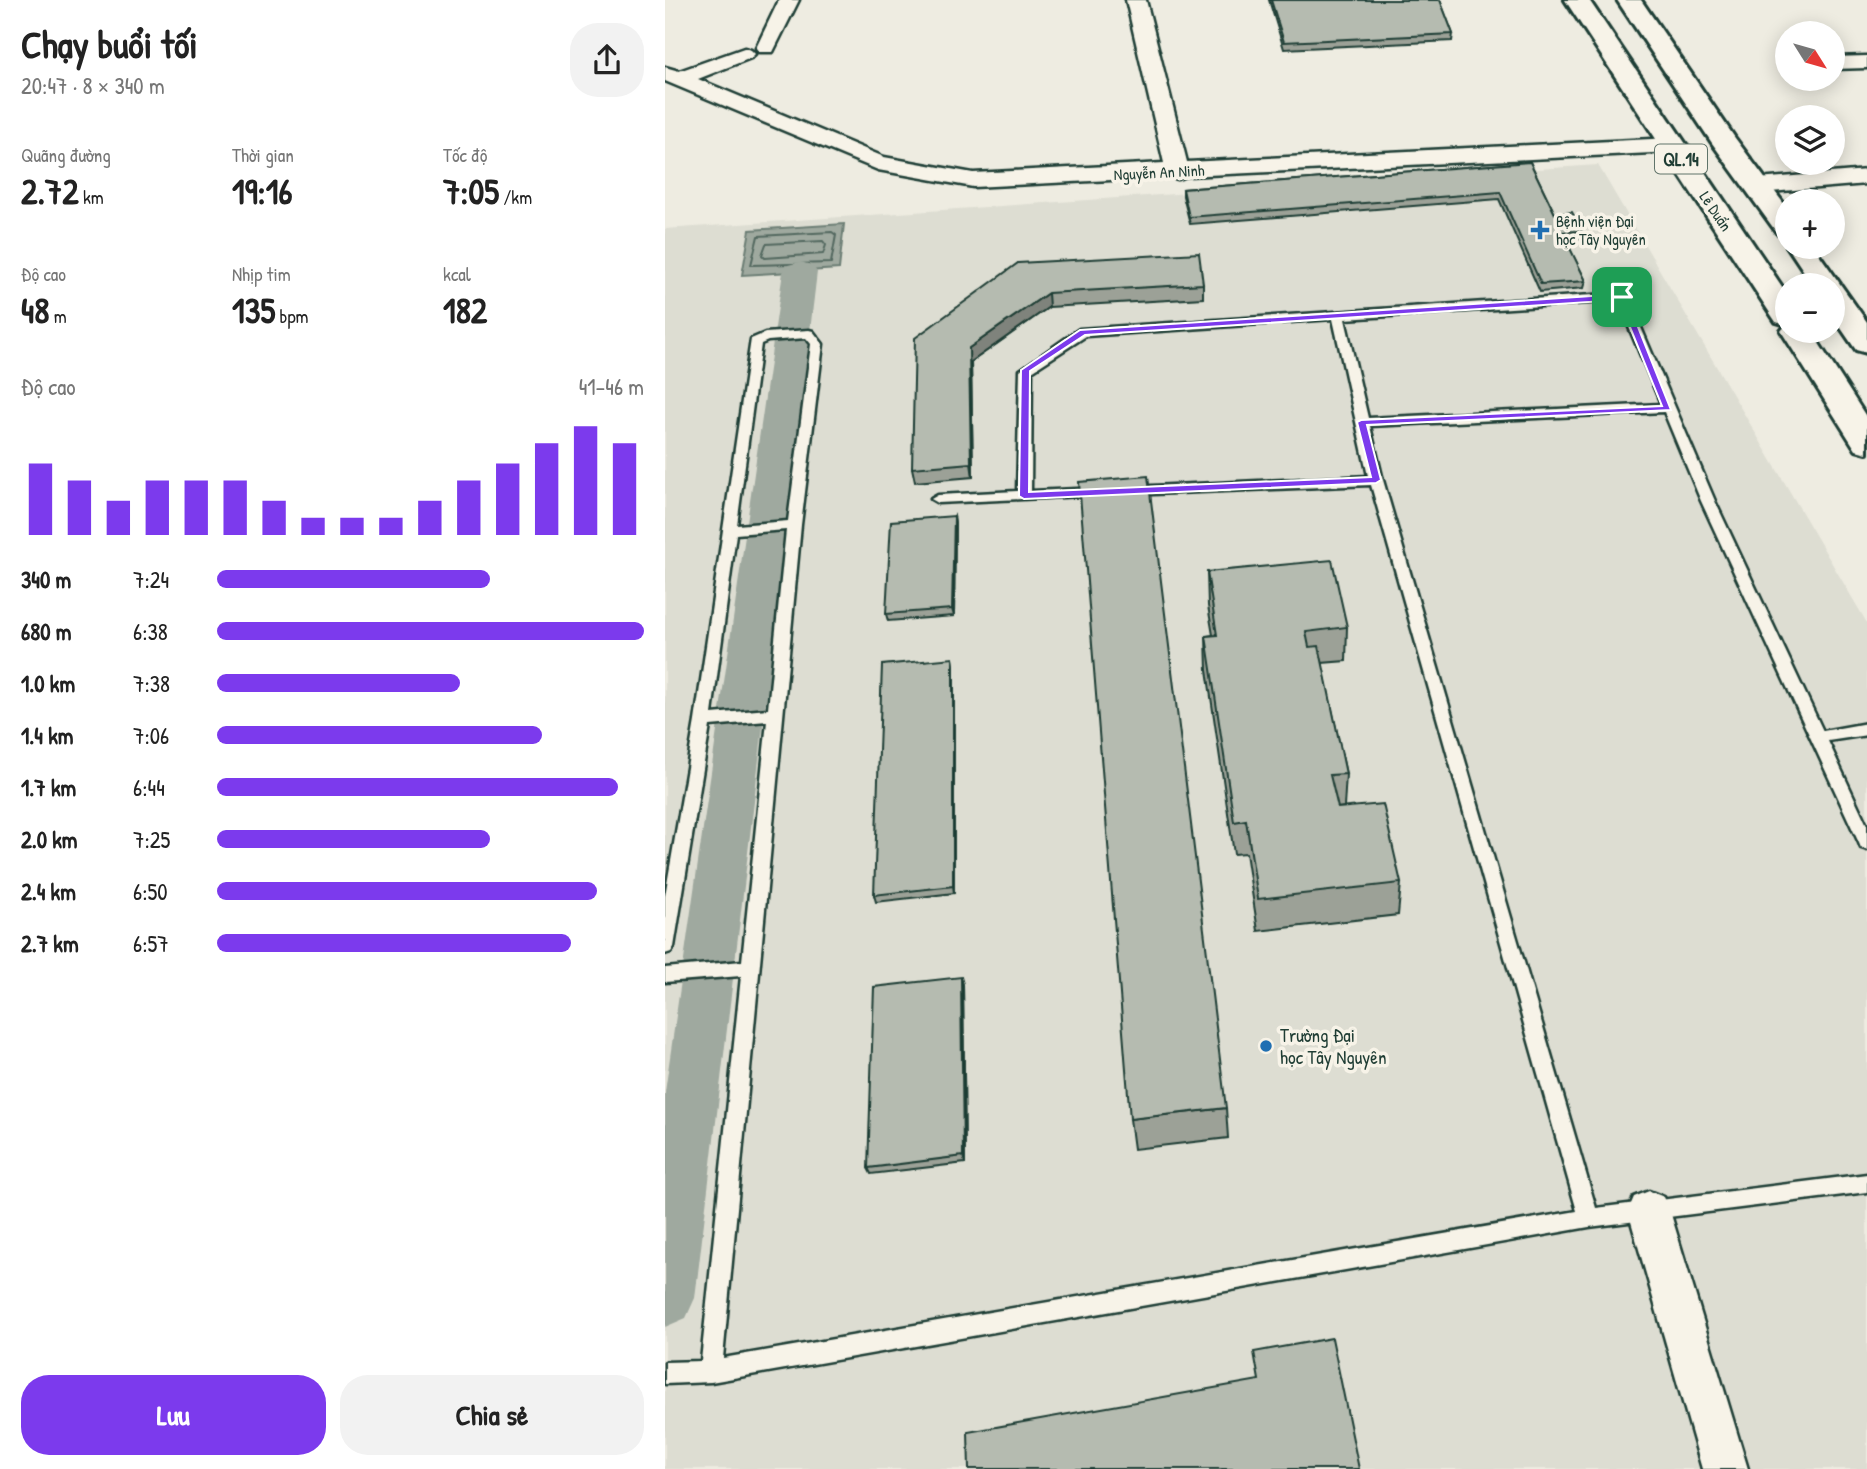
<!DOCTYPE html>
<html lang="vi">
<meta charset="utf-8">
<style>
:root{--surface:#fff;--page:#f2f2f2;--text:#222;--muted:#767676;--accent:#7c3aed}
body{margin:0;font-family:"Patrick Hand",sans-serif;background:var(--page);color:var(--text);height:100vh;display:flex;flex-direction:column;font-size:26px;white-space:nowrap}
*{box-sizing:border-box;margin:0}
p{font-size:23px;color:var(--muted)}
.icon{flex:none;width:38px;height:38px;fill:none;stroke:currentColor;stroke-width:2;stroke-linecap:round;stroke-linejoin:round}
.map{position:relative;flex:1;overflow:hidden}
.drawer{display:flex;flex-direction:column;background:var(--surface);width:665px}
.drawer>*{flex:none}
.needle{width:46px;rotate:127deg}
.controls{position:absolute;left:1110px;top:21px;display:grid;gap:14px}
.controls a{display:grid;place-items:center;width:70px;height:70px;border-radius:50%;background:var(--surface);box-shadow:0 4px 18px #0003;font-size:35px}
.pin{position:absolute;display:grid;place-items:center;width:60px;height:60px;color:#fff;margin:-30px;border-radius:14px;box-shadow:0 4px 10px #0006}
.round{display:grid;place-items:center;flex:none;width:74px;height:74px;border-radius:28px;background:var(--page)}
.summary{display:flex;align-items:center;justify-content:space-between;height:119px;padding:0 21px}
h1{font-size:38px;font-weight:700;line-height:52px}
.figures{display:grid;grid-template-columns:repeat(3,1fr);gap:10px;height:119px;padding:7px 21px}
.figures div{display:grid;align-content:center}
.figures b{font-size:35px;font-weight:700}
.figures small{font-size:19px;font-weight:400}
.figures p{font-size:19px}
.chart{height:196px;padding:14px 21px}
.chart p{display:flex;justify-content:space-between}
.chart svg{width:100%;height:126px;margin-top:7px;stroke:var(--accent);stroke-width:6}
.action{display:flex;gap:14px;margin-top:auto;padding:14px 21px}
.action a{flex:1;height:80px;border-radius:28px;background:var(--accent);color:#fff;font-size:28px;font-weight:700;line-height:80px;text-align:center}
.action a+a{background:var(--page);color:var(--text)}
ul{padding:0 21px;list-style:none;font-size:23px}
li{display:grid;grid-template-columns:112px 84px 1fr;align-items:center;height:52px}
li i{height:18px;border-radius:9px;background:var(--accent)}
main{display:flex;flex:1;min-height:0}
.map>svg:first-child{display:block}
.built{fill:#ddddd2}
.water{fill:#9fa99f;stroke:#6c7e74;stroke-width:2}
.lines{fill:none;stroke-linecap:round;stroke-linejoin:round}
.shore{stroke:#52685f;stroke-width:2}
.canal{fill:#9fa99f;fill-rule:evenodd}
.service-casing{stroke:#1f3d34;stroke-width:5}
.minor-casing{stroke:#1f3d34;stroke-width:5}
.primary-casing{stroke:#1f3d34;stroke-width:6}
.service{fill:#f7f3e8;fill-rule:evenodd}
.minor{fill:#f7f3e8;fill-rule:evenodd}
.primary{fill:#f7f3e8;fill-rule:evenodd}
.wall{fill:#9ca197;stroke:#1f3d34;stroke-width:2}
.shaded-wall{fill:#7f837b;stroke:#1f3d34;stroke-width:2}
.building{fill:#b5bbb0;stroke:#1f3d34;stroke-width:2}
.route{fill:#7c3aed;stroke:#fff;stroke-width:2;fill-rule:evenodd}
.poi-dot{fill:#1f6fb2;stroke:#f7f3e8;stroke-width:2.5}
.labels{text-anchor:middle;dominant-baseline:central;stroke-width:7;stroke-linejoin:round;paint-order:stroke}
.far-street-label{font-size:16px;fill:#1f3d34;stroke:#f7f3e8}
.far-poi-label{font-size:16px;fill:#1f3d34;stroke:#f7f3e8;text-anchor:start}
.shield{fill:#f7f3e8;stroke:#60746a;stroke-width:2}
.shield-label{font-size:18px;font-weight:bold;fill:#1f3d34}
.poi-label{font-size:19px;fill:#1f3d34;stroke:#f7f3e8;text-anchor:start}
</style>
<main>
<section class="drawer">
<div class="summary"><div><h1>Chạy buổi tối</h1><p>20:47 · 8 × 340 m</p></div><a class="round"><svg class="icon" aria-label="share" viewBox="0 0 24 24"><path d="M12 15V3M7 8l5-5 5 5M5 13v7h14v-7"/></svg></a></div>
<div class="figures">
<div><p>Quãng đường</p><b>2.72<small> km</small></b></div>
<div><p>Thời gian</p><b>19:16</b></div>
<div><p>Tốc độ</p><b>7:05<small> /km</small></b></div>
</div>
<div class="figures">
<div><p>Độ cao</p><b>48<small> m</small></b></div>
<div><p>Nhịp tim</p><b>135<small> bpm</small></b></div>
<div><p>kcal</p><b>182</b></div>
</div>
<div class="chart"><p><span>Độ cao</span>41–46 m</p>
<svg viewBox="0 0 160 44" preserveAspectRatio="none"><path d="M5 44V19M15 44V25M25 44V32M35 44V25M45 44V25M55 44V25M65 44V32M75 44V38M85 44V38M95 44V38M105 44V32M115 44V25M125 44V19M135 44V12M145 44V6M155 44V12"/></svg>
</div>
<ul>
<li><b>340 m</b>7:24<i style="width:64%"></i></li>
<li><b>680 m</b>6:38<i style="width:100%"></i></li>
<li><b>1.0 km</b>7:38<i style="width:57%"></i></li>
<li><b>1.4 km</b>7:06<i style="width:76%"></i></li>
<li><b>1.7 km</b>6:44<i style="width:94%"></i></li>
<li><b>2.0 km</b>7:25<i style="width:64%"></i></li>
<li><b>2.4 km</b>6:50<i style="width:89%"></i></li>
<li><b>2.7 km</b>6:57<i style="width:83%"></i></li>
</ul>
<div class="action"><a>Lưu</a><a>Chia sẻ</a></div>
</section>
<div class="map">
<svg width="1202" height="1469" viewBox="0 0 1202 1469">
<rect width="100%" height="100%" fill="#eeece1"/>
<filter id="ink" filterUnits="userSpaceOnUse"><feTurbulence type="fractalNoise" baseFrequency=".0143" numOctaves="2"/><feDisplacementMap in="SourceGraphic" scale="14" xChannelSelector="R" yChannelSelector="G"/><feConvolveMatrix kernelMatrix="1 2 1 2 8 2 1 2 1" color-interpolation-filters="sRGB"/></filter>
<g filter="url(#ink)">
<!-- built -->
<path class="built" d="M933,165L1202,623V1469H0V229Z"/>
<!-- water -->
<path class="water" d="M179,224L174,269L77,275L85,230Z"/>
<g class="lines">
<!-- shore -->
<path class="shore" d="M167,232L171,235L166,263L86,265L93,236Z
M158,241L161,245L158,254L100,258L97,255L101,244Z"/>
<!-- canal -->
<path class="canal" d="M135,262L147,265L152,272L30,1298L21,1318L0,1327V1092L118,272L123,265Z"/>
<!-- service casing -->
<g class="service-casing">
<path id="service" d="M957,293L963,297L1050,501L1158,731L1202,723V735L1163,741L1202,825V850L1196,848L1194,843L1036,501L999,412L705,426L718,480L931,1208L1202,1174V1192L924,1227L46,1382L0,1384V1362L36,1361L76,976L0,982V968L77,961L102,721L45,726L9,947L6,952L0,954V896L30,721L86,339L100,333L144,330L148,331L158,344L136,525L58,1358L912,1211L706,485L464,495L457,491L464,487L703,476L668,319L421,336L367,371L366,491L435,488L442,492L440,495L273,503L266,499L273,495L352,491L355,370L414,329ZM953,301L996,404L703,418L680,319ZM141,338L146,344L123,521L72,525L96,344L103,341ZM121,530L103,709L47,714L71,534Z"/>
</g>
<!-- minor casing -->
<g class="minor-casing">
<path id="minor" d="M114,0H134L108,52H94L91,48Z
M461,0H481L522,162L1007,138L1015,140L1018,145L1015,150L1007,152L522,176L513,179L505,177L308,187L213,170L0,81V67L14,71L79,48L86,50L90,54L86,58L33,79L219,157L308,173L499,163Z
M1202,56V68L1167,69V57Z
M1202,170V184L1093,193L1085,191L1081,186L1085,181L1093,179Z
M984,1191L999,1197L1005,1211L1083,1469H1037L963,1211L969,1197Z"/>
</g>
<!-- primary casing -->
<g class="primary-casing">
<path id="primary" d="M900,0H924L1122,294V331H1146L1202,418V453L1191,450L1116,331L1121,325L1111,322L1107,316Z
M952,0H976L1070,138L1122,208V235L1112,233L1047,143Z
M1122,246L1149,247L1202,322V353L1191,350L1167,315V285H1148Z"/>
</g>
<!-- service -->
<use href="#service" class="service"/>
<!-- minor -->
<use href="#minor" class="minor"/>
<!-- primary -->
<use href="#primary" class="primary"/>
</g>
<!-- wall -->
<path class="wall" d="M604,0H775L788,34L787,41L619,49Z
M865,162L890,214L917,231L915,238L900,239L921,281L919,288L875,292L834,199L525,224L518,196V189Z
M353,263L538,284V298L384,307L306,362L308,477L250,482L247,468Z
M289,516L290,523L289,616L223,621L221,614Z
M542,572L682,627L681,661L657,663L681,774L679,807L672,808L736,883L733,915L593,931L581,853L569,854L542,670L541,636L548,635L543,606Z
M288,658L289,666V893L211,902L209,895Z
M298,984L300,1163L206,1174L203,1168Z
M561,1108L563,1138L469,1149L465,1119Z"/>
<!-- shaded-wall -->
<path class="shaded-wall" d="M383,293L384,307L306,362L308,477L306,463L304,348Z
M289,516L290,523L289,616L287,609Z
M288,658L289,666V893L288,886Z
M296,977L298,984L300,1163L298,1156Z"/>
<!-- building -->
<path class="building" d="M606,0H775L788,34L619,42Z
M865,162L890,214L907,212L917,231L897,232L921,281L876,284L835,192L524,217L518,189Z
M534,253L538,284L383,293L304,348L306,463L247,468L250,338L353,263Z
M483,476L561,1108L465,1119L414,482Z
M289,516L287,609L221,614L226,521Z
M667,560L682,627L641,632L644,647L654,646L681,774L665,775L673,808L718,804L736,883L593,899L581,820L569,822L541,636L552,635L542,572Z
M288,658V886L209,895L217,665Z
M296,977L298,1156L203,1168L209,987Z
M667,1338L694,1469H304L303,1432L594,1380L589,1352Z"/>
</g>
<!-- route -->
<path class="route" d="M957,294L961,297L1006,410L702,425L716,480L711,483L359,499L354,496L356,370L415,330ZM954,300L997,406L696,420L692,422L706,477L364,492L365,371L420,335Z"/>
<!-- markers -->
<g class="poi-dot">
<path d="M871.5 219.5h7v7h7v7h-7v7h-7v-7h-7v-7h7z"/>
<circle cx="601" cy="1046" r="7"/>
</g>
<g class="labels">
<!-- far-street labels -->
<g class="far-street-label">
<text transform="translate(494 172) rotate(-3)">Nguyễn An Ninh</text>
<text transform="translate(1051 211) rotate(56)">Lê Duẩn</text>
</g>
<!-- far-poi labels -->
<g class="far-poi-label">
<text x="891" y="221">Bệnh viện Đại<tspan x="891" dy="18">học Tây Nguyên</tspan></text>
</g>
<!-- shield labels -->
<rect class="shield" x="990" y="144.5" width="52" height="29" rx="5"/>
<g class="shield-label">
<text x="1016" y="159">QL.14</text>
</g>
<!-- poi labels -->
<g class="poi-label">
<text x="615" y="1035">Trường Đại<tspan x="615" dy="22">học Tây Nguyên</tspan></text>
</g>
</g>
</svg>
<div class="controls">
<a><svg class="needle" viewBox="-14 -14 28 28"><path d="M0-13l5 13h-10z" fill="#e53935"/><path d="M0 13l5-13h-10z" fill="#767676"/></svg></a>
<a><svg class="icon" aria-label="layers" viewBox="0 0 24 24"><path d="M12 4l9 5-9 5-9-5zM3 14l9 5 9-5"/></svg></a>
<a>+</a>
<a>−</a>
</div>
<div class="pin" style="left:957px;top:297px;background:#1e9e55"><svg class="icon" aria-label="arrive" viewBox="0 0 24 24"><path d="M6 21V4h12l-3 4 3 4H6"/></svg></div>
</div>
</main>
